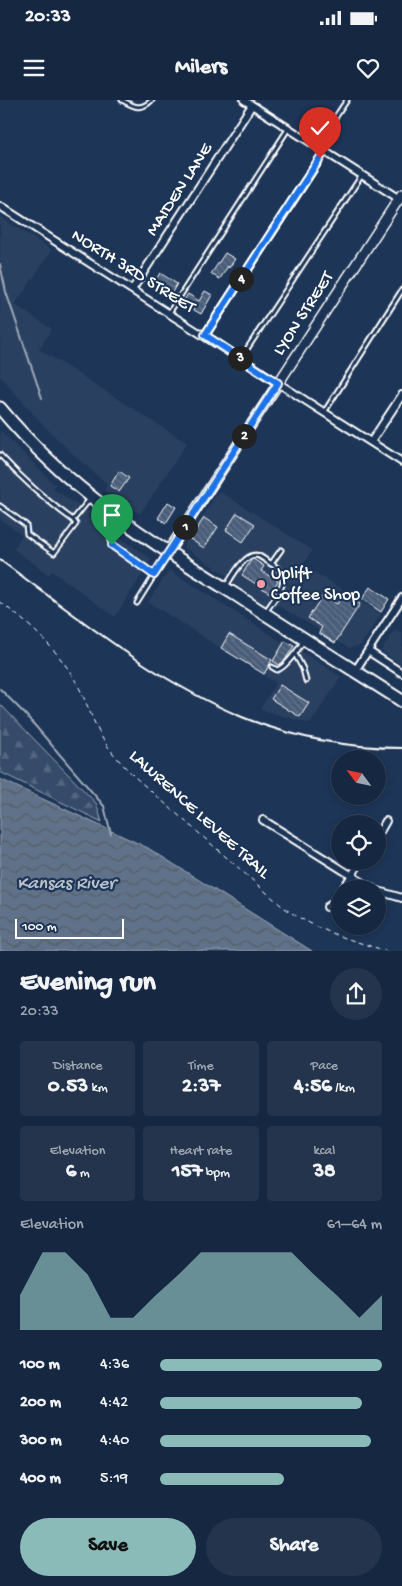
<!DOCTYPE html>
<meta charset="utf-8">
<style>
:root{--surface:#162841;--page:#23344c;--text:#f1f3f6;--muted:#9ea6b1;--line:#35445a;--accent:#8bbbb9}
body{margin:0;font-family:"Gochi Hand",sans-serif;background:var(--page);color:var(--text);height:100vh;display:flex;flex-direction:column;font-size:19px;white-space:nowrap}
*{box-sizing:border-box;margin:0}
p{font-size:16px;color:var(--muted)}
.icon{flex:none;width:28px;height:28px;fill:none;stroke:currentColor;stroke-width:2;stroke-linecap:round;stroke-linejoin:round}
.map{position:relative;height:851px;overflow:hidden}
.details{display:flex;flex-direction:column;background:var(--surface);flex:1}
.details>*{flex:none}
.needle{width:32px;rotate:303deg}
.buttons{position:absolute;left:331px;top:650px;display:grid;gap:10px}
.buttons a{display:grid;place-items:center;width:55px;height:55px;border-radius:50%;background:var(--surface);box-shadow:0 2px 8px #0003,0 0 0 1px var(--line);font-size:25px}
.scale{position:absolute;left:15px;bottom:12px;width:109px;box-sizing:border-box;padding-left:5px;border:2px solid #fff;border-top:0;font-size:14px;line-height:18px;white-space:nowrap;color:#fff;-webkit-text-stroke:4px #1d3557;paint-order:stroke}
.pin{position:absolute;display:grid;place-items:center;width:42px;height:42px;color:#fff;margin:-51px -21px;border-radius:50% 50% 50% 0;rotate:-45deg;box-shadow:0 0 5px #0007}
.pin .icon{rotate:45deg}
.km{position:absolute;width:25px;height:25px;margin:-12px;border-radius:50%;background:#222;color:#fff;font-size:14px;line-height:25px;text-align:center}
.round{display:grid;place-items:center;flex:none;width:52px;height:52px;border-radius:26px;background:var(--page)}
.summary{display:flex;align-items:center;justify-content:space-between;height:85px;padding:0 20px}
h1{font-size:28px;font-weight:700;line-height:38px}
.metrics{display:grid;grid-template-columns:repeat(3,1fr);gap:8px;height:85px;padding:5px 20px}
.metrics div{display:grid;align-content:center;border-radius:5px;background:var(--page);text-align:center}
.metrics b{font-size:21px;font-weight:700}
.metrics small{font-size:14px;font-weight:400}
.metrics p{font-size:14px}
.chart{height:140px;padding:10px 20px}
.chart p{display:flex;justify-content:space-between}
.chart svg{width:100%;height:90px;margin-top:5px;fill:var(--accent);opacity:.7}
.cta{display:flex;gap:10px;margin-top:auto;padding:10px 20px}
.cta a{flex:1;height:58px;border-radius:30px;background:var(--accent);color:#111;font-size:20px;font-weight:700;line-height:58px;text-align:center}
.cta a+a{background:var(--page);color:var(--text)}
ul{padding:0 20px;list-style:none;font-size:16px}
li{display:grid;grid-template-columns:80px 60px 1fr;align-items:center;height:38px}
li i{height:12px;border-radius:6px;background:var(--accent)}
.status{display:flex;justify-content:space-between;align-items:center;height:35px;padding:0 25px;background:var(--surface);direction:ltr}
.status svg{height:14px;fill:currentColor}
header{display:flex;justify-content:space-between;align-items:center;height:65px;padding:0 20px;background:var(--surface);font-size:22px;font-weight:700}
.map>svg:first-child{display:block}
.built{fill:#2a4161}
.forest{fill:url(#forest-firs);stroke:#9aa5b4}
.water{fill:url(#water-waves);stroke:#a0aab8}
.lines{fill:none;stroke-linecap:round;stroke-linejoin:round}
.stream{stroke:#a0aab8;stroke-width:2}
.building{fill:url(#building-back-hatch);stroke:#fff}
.lane-casing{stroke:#fff;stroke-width:7}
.street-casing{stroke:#fff;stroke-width:10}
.secondary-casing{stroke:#fff;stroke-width:12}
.highway-casing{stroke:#fff;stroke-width:15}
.path{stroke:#fff;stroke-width:1;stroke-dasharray:5 4;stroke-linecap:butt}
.lane{stroke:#1d3557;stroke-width:3}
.street{stroke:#1d3557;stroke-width:6}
.secondary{stroke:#1d3557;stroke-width:9}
.highway{stroke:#1d3557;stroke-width:11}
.rail{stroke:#fff;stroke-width:2}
.route-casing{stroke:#fff;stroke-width:10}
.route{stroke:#1a73e8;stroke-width:6}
.poi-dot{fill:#ff9aa2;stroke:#1d3557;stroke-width:2}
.labels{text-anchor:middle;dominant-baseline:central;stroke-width:4.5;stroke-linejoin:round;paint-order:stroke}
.street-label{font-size:18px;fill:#fff;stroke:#1d3557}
.poi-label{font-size:18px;fill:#fff;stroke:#1d3557;text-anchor:start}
.water-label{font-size:19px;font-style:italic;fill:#b8c0ca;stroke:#1d3557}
</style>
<div class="status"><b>20:33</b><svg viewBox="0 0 49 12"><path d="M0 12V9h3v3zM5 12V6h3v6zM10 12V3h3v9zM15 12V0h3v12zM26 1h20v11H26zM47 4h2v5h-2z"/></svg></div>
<header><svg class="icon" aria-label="menu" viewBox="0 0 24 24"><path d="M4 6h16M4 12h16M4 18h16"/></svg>Milers<svg class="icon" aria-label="heart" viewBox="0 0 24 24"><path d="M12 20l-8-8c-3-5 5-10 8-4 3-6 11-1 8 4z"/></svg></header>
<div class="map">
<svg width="402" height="851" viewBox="0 0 402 851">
<defs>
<pattern id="forest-firs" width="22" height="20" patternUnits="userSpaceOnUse" patternTransform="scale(1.25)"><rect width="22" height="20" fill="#364b69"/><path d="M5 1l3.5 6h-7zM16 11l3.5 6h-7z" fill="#546680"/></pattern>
<pattern id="water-waves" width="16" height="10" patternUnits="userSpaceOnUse" patternTransform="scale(1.25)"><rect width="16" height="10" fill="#617289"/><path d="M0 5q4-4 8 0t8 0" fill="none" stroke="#555d67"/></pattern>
<pattern id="building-back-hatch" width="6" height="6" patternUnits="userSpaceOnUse" patternTransform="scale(1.25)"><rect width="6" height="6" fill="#4a5d79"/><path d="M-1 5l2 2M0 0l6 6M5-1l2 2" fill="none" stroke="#65758d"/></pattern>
</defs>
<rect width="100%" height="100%" fill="#1d3557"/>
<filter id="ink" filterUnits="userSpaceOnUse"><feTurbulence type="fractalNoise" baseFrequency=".02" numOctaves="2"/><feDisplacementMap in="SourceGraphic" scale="10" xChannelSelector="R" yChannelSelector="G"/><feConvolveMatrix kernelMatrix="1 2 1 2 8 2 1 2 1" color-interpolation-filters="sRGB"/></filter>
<g filter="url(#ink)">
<!-- built -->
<path class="built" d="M0,117L52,150L15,205L52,229L39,249L187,343L140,414L104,390L107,384L77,358L46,328L0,276Z
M0,330L55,385L53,389L90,413L87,417L152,459L115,517L52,471L49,475L14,449L22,435L0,419Z
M219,391L312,450L303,465L381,514L361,545L349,548L277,505L274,510L226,479L228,476L183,447Z
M169,470L282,542L284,540L341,577L310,624L260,609L276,583L148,502Z
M395,529L402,533V565L381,551Z"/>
<!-- forest -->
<path class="forest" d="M0,604L96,703L102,722L0,672Z"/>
<!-- water -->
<path class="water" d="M0,679L148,748L312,851H0Z"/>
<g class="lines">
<!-- stream -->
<path class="stream" d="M0,164L6,192L42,298
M0,589L25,614L104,706L111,734"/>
</g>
<!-- building -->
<path class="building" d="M225,153L235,159L229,168L228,166L220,179L211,174Z
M160,173L177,184L171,194L161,187L160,189L153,184Z
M205,191L212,195L201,214L182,203L188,194L199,201Z
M119,371L129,378L119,392L110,386Z
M168,402L176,407L166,423L158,418Z
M237,413L255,424L243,442L226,430Z
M204,418L218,427L204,448L190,439Z
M253,459L264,466L261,471L278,481L270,493L242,475L251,460Z
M370,487L389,499L381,512L362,499Z
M344,493L360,504L335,543L319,533L322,527L308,518L323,495L337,504Z
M229,534L272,560L264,574L221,548Z
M285,541L294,546L285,560L279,565L273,561Z
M280,585L309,603L300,617L271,599Z"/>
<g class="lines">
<!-- lane casing -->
<g class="lane-casing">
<path id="lane" d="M122,0C134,7 141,11 152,0
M317,45L347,0
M169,213L288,29
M241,258L362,75
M325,311L402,190
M0,355C22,379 47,401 73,420
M0,406L26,425L27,434L54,453L76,424L73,420L89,400
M119,420C114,428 108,436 112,445L154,475
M271,464L281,450
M226,486C232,477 246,450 259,456C263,458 268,462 272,464C278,468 283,472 283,480C282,491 272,502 266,511
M137,503L167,455
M295,554L303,569L306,581
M272,567L277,570C285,568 299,549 303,541"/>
</g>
<!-- street casing -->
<g class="street-casing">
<path id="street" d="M244,0L401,100
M0,106L402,362
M132,190L252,5
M205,235L325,51
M371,342L402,295
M368,551L402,573
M355,571L402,498
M263,720L373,789
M378,735L386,721
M343,789L361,761
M378,791L402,798
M327,807L335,802L340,794"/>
</g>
<!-- secondary casing -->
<g class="secondary-casing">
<path id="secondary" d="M168,452L402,94"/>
</g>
<!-- highway casing -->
<g class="highway-casing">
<path id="highway" d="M0,308C68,390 148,440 236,495C291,531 347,566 402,601"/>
</g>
<!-- path -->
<path class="path" d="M0,502C27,522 54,546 72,575C84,594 90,615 100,634C109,651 123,665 136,678L283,807C315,830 350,840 387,851"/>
<!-- lane -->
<use href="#lane" class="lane"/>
<!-- street -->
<use href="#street" class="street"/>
<!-- secondary -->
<use href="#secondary" class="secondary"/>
<!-- highway -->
<use href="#highway" class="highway"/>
<!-- rail -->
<path class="rail" d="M0,460C77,516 153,580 242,617C292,637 348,648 402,648"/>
</g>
</g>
<g class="lines" filter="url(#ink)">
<!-- route casing -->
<g class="route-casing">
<path id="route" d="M112,445L154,475L278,283L205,235L320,58"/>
</g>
<!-- route -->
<use href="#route" class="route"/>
</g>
<!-- markers -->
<circle class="poi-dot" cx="261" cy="484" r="5"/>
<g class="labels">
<!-- street labels -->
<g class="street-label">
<text transform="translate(180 90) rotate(-57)">MAIDEN LANE</text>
<text transform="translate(133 172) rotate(32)">NORTH 3RD STREET</text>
<text transform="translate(304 214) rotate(-57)">LYON STREET</text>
<text transform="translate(199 715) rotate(42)">LAWRENCE LEVEE TRAIL</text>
</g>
<!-- poi labels -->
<g class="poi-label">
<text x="271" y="474">Uplift<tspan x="271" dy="21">Coffee Shop</tspan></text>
</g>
<!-- water labels -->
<g class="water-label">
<text x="66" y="784">Kansas River</text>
</g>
</g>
</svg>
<div class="buttons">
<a><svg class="needle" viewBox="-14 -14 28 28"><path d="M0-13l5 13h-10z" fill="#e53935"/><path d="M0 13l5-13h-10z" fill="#9ea6b1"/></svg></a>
<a><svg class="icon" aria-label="locate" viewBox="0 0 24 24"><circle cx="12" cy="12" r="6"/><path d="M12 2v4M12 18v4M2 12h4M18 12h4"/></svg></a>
<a><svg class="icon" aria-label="layers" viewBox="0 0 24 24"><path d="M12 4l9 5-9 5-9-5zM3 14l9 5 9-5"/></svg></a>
</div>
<div class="scale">100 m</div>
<div class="pin" style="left:112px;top:445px;background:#1e9e55"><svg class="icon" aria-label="arrive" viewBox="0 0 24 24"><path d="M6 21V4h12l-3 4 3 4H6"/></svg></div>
<div class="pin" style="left:320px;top:58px;background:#d93025"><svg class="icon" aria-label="check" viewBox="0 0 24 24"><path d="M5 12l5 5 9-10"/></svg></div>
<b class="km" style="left:185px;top:427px">1</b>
<b class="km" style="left:244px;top:336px">2</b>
<b class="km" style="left:240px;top:258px">3</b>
<b class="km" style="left:241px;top:179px">4</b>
</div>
<section class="details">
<div class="summary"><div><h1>Evening run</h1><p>20:33</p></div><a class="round"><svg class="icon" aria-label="share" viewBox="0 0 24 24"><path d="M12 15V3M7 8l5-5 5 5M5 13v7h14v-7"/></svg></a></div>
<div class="metrics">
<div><p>Distance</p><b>0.53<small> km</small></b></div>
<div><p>Time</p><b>2:37</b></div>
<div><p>Pace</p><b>4:56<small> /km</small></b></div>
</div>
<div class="metrics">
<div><p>Elevation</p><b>6<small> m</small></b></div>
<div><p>Heart rate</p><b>157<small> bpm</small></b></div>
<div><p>kcal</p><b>38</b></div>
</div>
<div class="chart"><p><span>Elevation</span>61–64 m</p>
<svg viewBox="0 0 160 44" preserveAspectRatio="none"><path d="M0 44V27L10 6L20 6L30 17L40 38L50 38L60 27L70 17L80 6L90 6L100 6L110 6L120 6L130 17L140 27L150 38L160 27V44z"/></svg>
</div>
<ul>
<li><b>100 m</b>4:36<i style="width:100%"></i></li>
<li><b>200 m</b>4:42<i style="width:91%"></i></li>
<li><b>300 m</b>4:40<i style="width:95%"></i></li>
<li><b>400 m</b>5:19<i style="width:56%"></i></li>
</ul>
<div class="cta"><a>Save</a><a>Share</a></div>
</section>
